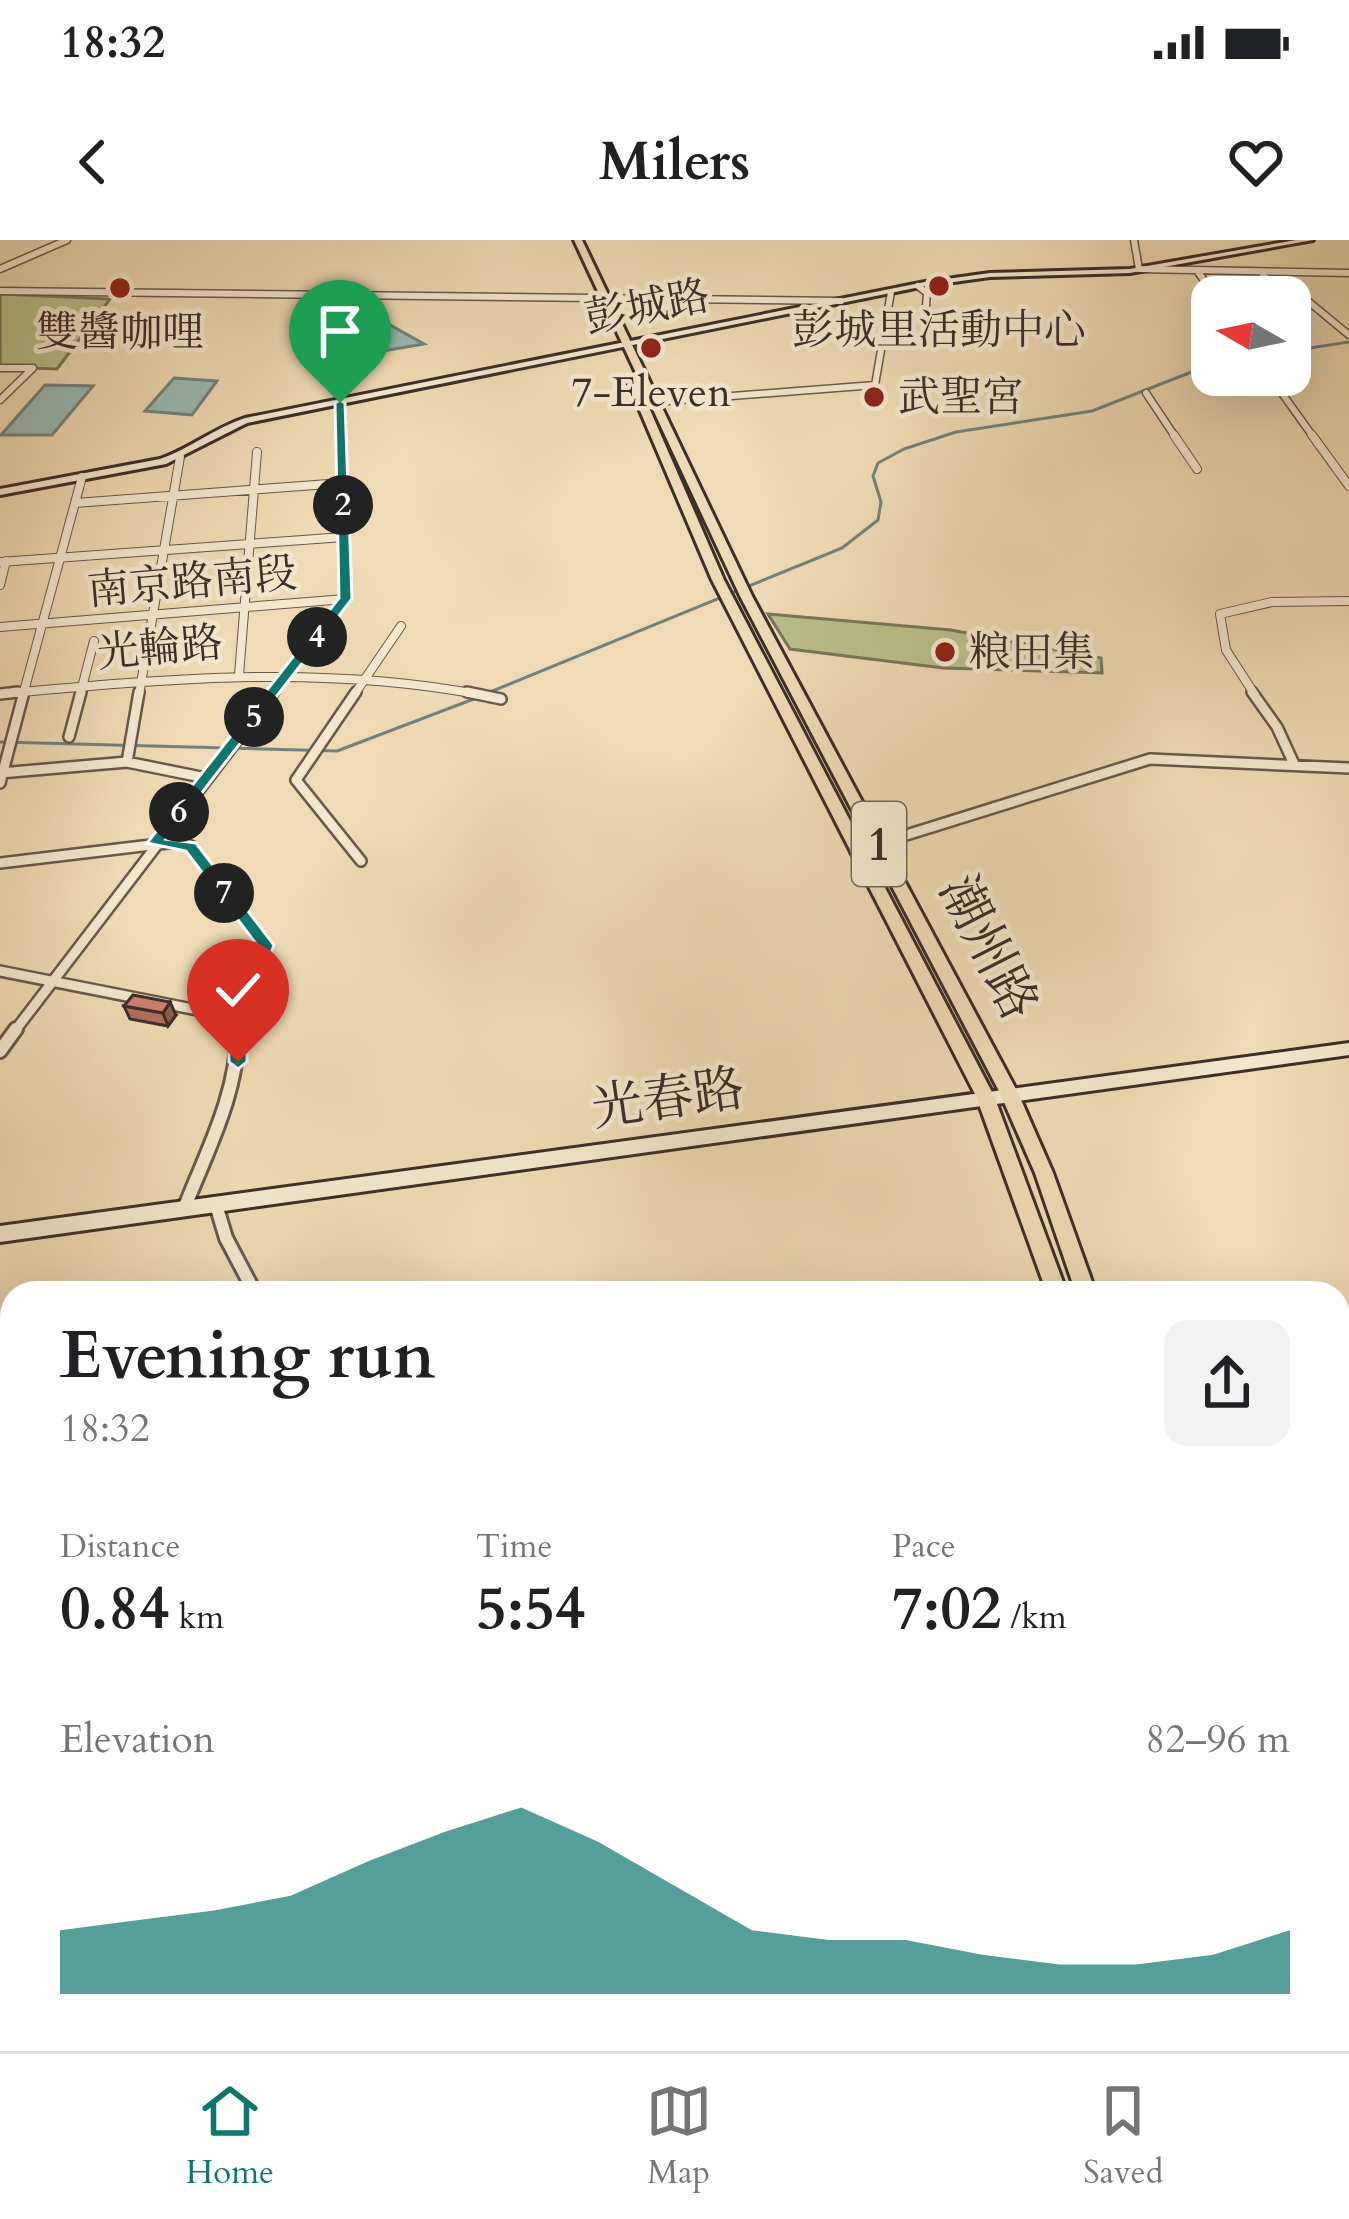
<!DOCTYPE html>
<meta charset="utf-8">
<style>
:root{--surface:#fff;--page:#f2f2f2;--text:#202124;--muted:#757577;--line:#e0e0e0;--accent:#0f766e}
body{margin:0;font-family:Cardo,"Noto Serif TC",serif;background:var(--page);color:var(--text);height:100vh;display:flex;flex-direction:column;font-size:45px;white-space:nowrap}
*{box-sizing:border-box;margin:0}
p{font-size:39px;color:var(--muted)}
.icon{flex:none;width:66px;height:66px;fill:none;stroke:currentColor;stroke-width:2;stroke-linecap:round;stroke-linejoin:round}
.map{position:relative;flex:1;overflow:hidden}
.details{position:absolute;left:0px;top:1041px;width:1350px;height:771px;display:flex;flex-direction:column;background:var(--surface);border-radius:36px 36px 0 0;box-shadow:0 12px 48px #0002}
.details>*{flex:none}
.needle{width:78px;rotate:279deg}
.controls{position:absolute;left:1191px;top:36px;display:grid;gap:24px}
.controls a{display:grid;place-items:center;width:120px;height:120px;border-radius:24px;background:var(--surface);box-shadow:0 12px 48px #0002;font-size:60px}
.pin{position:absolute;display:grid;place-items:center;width:102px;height:102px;color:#fff;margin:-123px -51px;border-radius:50% 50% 50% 0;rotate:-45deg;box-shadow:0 0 12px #0007}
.pin .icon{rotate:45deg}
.km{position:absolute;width:60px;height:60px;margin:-30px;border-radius:50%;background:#222;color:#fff;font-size:33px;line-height:60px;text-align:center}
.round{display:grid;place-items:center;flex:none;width:126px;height:126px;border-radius:24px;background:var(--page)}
.overview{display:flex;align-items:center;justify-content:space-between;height:204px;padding:0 60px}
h1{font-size:66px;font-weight:600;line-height:90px}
.stats{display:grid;grid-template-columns:repeat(3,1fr);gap:18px;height:204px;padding:12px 60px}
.stats div{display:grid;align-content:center}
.stats b{font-size:60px;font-weight:600}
.stats small{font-size:33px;font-weight:400}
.stats p{font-size:33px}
.chart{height:336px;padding:24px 60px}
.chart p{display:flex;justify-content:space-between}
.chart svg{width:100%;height:216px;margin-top:12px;fill:var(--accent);opacity:.7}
.status{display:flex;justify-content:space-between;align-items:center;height:84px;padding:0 60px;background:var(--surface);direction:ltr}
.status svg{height:33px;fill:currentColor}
header{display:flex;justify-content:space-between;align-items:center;height:156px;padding:0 60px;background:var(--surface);font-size:54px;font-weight:600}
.tab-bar{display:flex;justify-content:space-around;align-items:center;height:168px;border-top:3px solid var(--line);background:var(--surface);font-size:33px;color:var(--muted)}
.tab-bar a{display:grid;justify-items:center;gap:6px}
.tab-bar .active{color:var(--accent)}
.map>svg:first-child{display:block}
.green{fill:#b9bf8c;stroke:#7a765a;stroke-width:3}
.water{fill:#9abab2;stroke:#74827b;stroke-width:3}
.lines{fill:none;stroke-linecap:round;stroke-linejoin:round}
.stream{stroke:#74827b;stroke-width:3}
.street-far4-casing{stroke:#68594b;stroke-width:9}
.street-far3-casing{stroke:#68594b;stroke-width:10}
.street-far2-casing{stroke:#68594b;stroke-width:14}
.street-far1-casing{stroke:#68594b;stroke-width:18}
.street-casing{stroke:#68594b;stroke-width:22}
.secondary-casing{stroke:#3c2e28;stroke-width:6}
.primary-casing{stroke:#3c2e28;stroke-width:6}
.street-far4{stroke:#f4e7ce;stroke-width:6}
.street-far3{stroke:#f4e7ce;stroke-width:8}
.street-far2{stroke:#f4e7ce;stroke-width:9}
.street-far1{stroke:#f4e7ce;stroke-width:12}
.street{stroke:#f4e7ce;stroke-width:16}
.secondary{fill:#f4e7ce;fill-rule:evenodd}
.primary{fill:#eedab4;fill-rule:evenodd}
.wall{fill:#b06e61;stroke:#3c2e28;stroke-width:3}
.shaded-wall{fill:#905a4f;stroke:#3c2e28;stroke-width:3}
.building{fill:#cd8071;stroke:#3c2e28;stroke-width:3}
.route{fill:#0f766e;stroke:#fff;stroke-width:3}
.poi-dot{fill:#8f2418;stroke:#f4e7ce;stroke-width:4.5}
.labels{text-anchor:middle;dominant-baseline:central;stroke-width:9;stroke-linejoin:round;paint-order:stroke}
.far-street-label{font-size:42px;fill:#3c2e28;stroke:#f4e7ce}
.far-poi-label{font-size:42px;fill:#3c2e28;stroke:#f4e7ce}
.shield{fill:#f4e7ce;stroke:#73665a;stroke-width:3}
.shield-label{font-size:48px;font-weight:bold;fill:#3c2e28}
.street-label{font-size:51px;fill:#3c2e28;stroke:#f4e7ce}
</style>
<div class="status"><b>18:32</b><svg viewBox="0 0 49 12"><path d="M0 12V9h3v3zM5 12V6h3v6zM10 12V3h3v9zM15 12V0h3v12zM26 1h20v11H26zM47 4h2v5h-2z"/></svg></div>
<header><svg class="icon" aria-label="back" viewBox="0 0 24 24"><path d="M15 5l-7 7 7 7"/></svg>Milers<svg class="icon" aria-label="heart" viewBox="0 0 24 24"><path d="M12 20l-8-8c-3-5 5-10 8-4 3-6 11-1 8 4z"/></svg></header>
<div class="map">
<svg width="1349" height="1811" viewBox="0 0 1349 1811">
<rect width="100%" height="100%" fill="#eedab4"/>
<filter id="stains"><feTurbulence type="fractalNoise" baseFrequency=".00167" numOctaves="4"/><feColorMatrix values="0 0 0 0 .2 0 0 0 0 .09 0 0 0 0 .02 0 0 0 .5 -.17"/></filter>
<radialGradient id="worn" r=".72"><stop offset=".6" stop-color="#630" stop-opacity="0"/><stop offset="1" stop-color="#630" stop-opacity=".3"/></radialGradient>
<!-- green -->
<path class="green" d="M0,54L110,59L57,129L0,127Z
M768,374L951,390L1101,418L1102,433L943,428L790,409Z"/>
<!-- water -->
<path class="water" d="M376,77L424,104L348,117V96L306,94L307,83Z
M174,138L217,141L192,175L145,171Z
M45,145L93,146L52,195H1Z"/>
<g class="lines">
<!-- stream -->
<path class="stream" d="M1290,111L1349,102
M490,452L842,308L878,280L881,262L873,236L878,223L904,209L956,192L1092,171L1212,124
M0,502L337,511L479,457"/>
<!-- street-far4 casing -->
<g class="street-far4-casing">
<path id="street-far4" d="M1134,0L1139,29L1349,33
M0,29L67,0
M1198,32L1216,57
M1263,36L1309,62L1349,95
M918,46L927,53L926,66
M0,51L841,61
M0,128H33
M1269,135L1314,198
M1146,153L1176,198
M0,160L33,128
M340,162L341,198
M655,162L875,145L891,52"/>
</g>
<!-- street-far3 casing -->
<g class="street-far3-casing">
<path id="street-far3" d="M341,195L345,359
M1174,195L1197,229
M1312,195L1349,246
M75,263L342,243
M0,322L344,297
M0,345L6,321
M0,387L345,359
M239,435L257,212
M0,454C161,439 322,424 482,455
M23,455L82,237
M80,455L94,401
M139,455L180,217
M271,455L345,359
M354,455L401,386
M1255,455L1226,410L1220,374L1272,362L1349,361"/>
</g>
<!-- street-far2 casing -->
<g class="street-far2-casing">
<path id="street-far2" d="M356,452L296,540L361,621
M467,452L501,459
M1252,452L1277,487L1294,524
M0,454L18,452
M69,497L81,452
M127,522L139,452
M0,533L127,522L206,538
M0,543L24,452
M855,611L1150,519L1349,528
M0,623L176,602L191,606L265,705L238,778V792
M0,731L238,778
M14,792L274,452"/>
</g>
<!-- street-far1 casing -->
<g class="street-far1-casing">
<path id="street-far1" d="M0,811L16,789
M216,965L226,998L255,1053
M184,969C207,911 238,853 238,789"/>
</g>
<!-- street casing -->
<g class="street-casing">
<path id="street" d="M0,1631L12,1632
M229,1800L231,1811
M125,1811L128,1800"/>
</g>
<!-- secondary casing -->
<g class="secondary-casing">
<path id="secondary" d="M1296,0H1313L1130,33L990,37L925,46L247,183L166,224L0,255V249L160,219C190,209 214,188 245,178L925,42L990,33L1130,29Z
M1349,803V815L0,1002V986Z"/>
</g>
<!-- primary casing -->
<g class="primary-casing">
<path id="primary" d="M574,0H582L752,356L1018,853L1053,933L1096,1053H1076L1035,933L1000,853L740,356Z
M632,137L637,140L724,340L994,856L1067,1053H1047L976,856L712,340L627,140Z
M1338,1714L1349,1721V1767L1338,1760Z
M1338,1787L1345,1790L1349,1798V1811H1325L1321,1800H1338Z"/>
</g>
<!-- street-far4 -->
<use href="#street-far4" class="street-far4"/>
<!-- street-far3 -->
<use href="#street-far3" class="street-far3"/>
<!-- street-far2 -->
<use href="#street-far2" class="street-far2"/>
<!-- street-far1 -->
<use href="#street-far1" class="street-far1"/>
<!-- street -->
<use href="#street" class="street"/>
<!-- secondary -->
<use href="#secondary" class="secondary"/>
<!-- primary -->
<use href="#primary" class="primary"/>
</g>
<!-- wall -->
<path class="wall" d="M124,766L176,775L168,786L130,779Z"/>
<!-- shaded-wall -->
<path class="shaded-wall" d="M170,762L176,775L168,786L163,773Z"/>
<!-- building -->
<path class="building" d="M133,755L170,762L163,773L124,766Z"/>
<!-- route -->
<path class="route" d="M340,160L345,163L352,359L166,599L196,603L274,705L247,778V822L238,829L229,822V778L257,705L186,611L147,603L339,358L335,163Z"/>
<!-- markers -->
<g class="poi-dot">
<circle cx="939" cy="46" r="12"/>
<circle cx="120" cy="48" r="12"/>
<circle cx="651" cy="108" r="12"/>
<circle cx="874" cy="157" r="12"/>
<circle cx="945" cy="412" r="12"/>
</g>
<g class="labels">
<!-- far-street labels -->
<g class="far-street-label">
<text transform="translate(647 67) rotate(-11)">彭城路</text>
<text transform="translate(192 342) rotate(-5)">南京路南段</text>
<text transform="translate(160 408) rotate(-5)">光輪路</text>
</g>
<!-- far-poi labels -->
<g class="far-poi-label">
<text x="939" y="90">彭城里活動中心</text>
<text x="120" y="92">雙醬咖哩</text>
<text x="651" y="152">7-Eleven</text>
<text x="898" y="157" text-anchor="start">武聖宮</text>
<text x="969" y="412" text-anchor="start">粮田集</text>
</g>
<!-- shield labels -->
<rect class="shield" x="852" y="562" width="54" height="84" rx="9"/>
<g class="shield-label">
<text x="879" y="604">1</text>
</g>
<!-- street labels -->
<g class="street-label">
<text transform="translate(988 708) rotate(63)">潮州路</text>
<text transform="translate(668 859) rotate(-8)">光春路</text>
</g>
</g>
<rect width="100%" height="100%" filter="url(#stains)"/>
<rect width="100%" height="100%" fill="url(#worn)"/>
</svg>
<div class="controls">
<a><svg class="needle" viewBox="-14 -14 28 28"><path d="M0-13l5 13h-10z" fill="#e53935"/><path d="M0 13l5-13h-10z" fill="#757577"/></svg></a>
</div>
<div class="pin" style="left:340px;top:163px;background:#1e9e55"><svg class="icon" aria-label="arrive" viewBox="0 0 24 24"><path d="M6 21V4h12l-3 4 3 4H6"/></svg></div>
<div class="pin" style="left:238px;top:822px;background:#d93025"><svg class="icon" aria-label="check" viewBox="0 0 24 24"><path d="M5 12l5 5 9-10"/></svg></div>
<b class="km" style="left:343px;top:265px">2</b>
<b class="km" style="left:317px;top:397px">4</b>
<b class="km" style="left:254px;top:477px">5</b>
<b class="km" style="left:179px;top:572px">6</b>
<b class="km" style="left:224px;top:653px">7</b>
<section class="details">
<div class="overview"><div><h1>Evening run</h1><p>18:32</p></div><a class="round"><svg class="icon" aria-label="share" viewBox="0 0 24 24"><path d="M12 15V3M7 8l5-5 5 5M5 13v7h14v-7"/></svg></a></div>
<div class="stats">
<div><p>Distance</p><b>0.84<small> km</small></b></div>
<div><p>Time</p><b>5:54</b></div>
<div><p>Pace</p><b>7:02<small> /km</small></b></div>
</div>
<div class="chart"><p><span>Elevation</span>82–96 m</p>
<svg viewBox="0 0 160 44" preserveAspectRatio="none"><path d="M0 44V31L10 29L20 27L30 24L40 17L50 11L60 6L70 13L80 22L90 31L100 33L110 33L120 36L130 38L140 38L150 36L160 31V44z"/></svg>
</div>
</section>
</div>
<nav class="tab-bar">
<a class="active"><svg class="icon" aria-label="home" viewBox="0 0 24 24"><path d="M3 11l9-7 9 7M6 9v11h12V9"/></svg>Home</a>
<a><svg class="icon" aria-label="map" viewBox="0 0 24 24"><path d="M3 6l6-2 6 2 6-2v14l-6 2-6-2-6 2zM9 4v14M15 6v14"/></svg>Map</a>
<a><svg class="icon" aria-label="saved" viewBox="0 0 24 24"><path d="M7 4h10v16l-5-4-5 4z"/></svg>Saved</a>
</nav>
